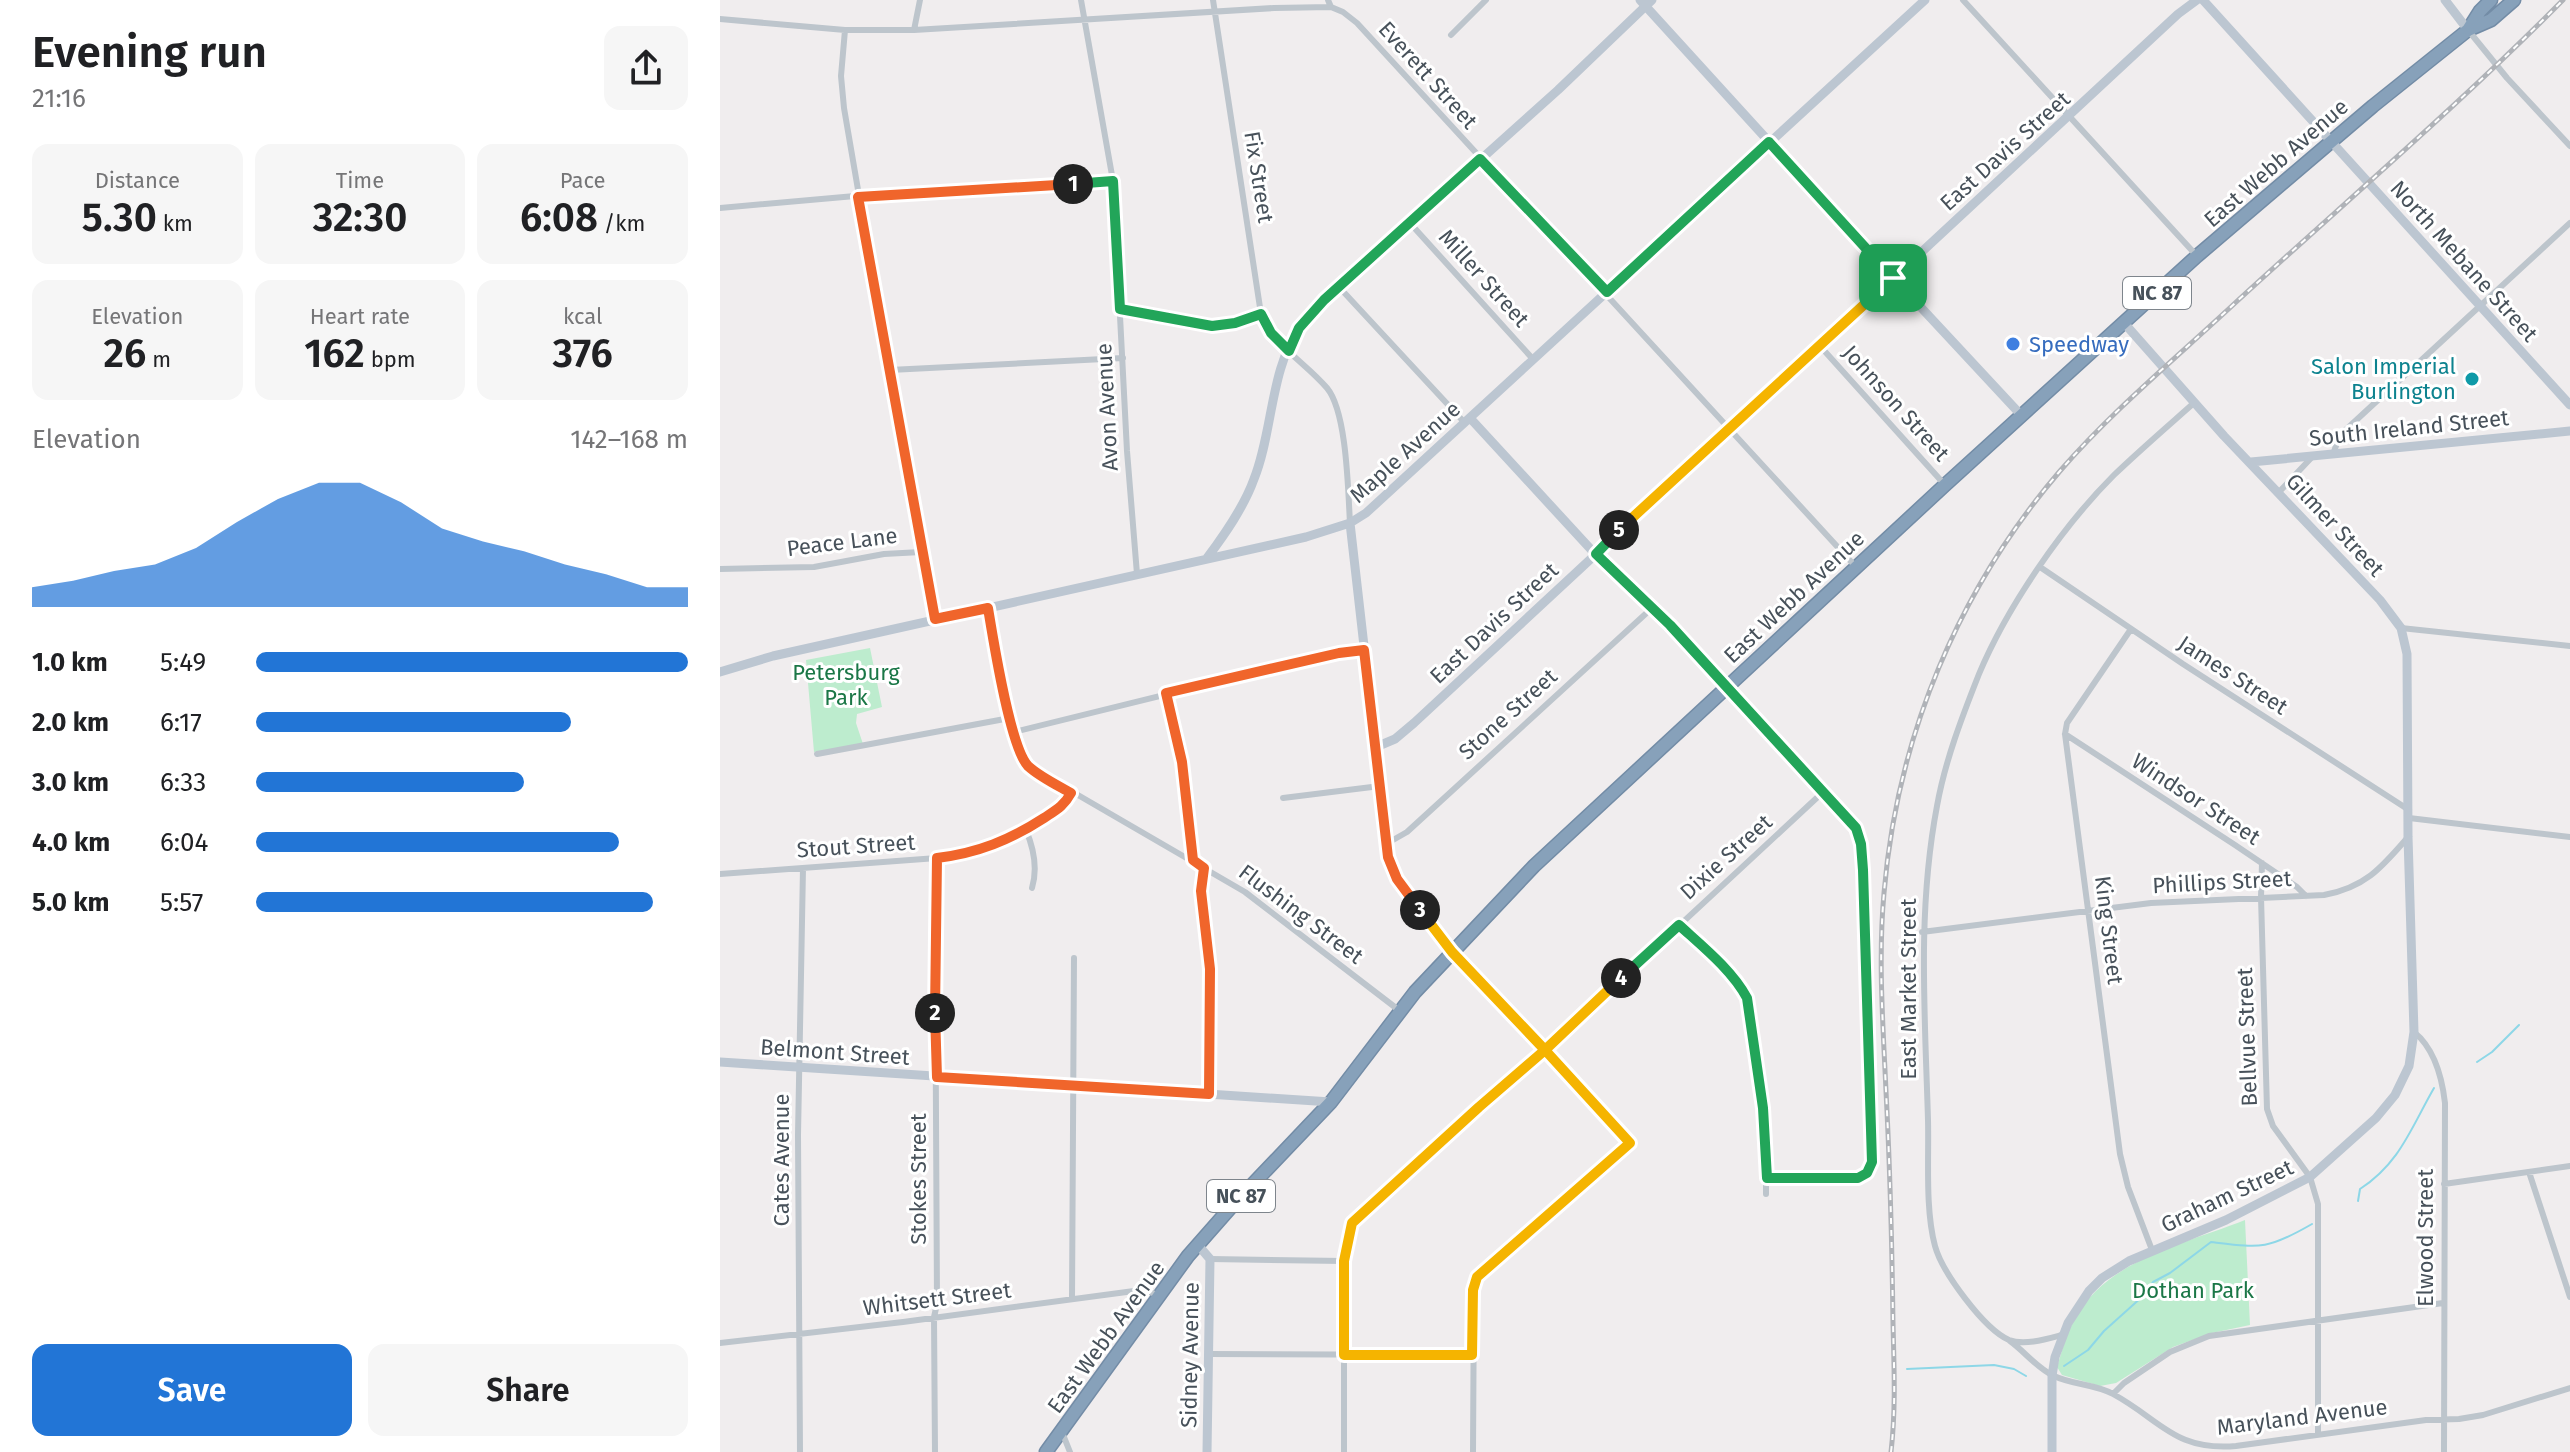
<!DOCTYPE html>
<meta charset="utf-8">
<style>
:root{--surface:#fff;--page:#f6f6f6;--text:#202124;--muted:#757577;--accent:#2275d6}
body{margin:0;font-family:"Fira Sans",sans-serif;background:var(--page);color:var(--text);height:100vh;display:flex;flex-direction:column;font-size:30px;white-space:nowrap}
*{box-sizing:border-box;margin:0}
p{font-size:26px;color:var(--muted)}
.icon{flex:none;width:44px;height:44px;fill:none;stroke:currentColor;stroke-width:2;stroke-linecap:round;stroke-linejoin:round}
.map{position:relative;flex:1;overflow:hidden}
.side{display:flex;flex-direction:column;background:var(--surface);width:720px}
.side>*{flex:none}
.pin{position:absolute;display:grid;place-items:center;width:68px;height:68px;color:#fff;margin:-34px;border-radius:16px;box-shadow:0 4px 12px #0006}
.km{position:absolute;width:40px;height:40px;margin:-20px;border-radius:50%;background:#222;color:#fff;font-size:22px;line-height:40px;text-align:center}
.round{display:grid;place-items:center;flex:none;width:84px;height:84px;border-radius:16px;background:var(--page)}
.headline{display:flex;align-items:center;justify-content:space-between;height:136px;padding:0 32px}
h1{font-size:44px;font-weight:600;line-height:60px}
.metrics{display:grid;grid-template-columns:repeat(3,1fr);gap:12px;height:136px;padding:8px 32px}
.metrics div{display:grid;align-content:center;border-radius:16px;background:var(--page);text-align:center}
.metrics b{font-size:40px;font-weight:600}
.metrics small{font-size:22px;font-weight:400}
.metrics p{font-size:22px}
.chart{height:224px;padding:16px 32px}
.chart p{display:flex;justify-content:space-between}
.chart svg{width:100%;height:144px;margin-top:8px;fill:var(--accent);opacity:.7}
.action{display:flex;gap:16px;margin-top:auto;padding:16px 32px}
.action a{flex:1;height:92px;border-radius:16px;background:var(--accent);color:#fff;font-size:32px;font-weight:600;line-height:92px;text-align:center}
.action a+a{background:var(--page);color:var(--text)}
ul{padding:0 32px;list-style:none;font-size:26px}
li{display:grid;grid-template-columns:128px 96px 1fr;align-items:center;height:60px}
li i{height:20px;border-radius:10px;background:var(--accent)}
main{display:flex;flex:1;min-height:0}
.map>svg:first-child{display:block}
.green{fill:#bdecce}
.lines{fill:none;stroke-linecap:round;stroke-linejoin:round}
.stream{stroke:#8dd7e7;stroke-width:2}
.highway-casing{stroke:#738ca6;stroke-width:15}
.street{stroke:#bdc5cc;stroke-width:6}
.secondary{stroke:#bcc6d1;stroke-width:9}
.highway{stroke:#87a1ba;stroke-width:12}
.rail-casing{stroke:#b0b3b8;stroke-width:5}
.rail{stroke:#fff;stroke-width:2;stroke-dasharray:6;stroke-linecap:butt}
.split-1-casing{stroke:#fff;stroke-width:16}
.split-2-casing{stroke:#fff;stroke-width:16}
.split-3-casing{stroke:#fff;stroke-width:16}
.split-4-casing{stroke:#fff;stroke-width:16}
.split-5-casing{stroke:#fff;stroke-width:16}
.split-6-casing{stroke:#fff;stroke-width:16}
.split-1{stroke:#22a559;stroke-width:10}
.split-2{stroke:#f0652b;stroke-width:10}
.split-3{stroke:#f0652b;stroke-width:10}
.split-4{stroke:#f5b400;stroke-width:10}
.split-5{stroke:#22a559;stroke-width:10}
.split-6{stroke:#f5b400;stroke-width:10}
.shop-dot{fill:#3f7fe0;stroke:#fff;stroke-width:3}
.culture-dot{fill:#0f9aa8;stroke:#fff;stroke-width:3}
.labels{text-anchor:middle;dominant-baseline:central;stroke-width:6;stroke-linejoin:round;paint-order:stroke}
.shield{fill:#fff;stroke:#7e858c;stroke-width:2}
.shield-label{font-size:20px;font-weight:bold;fill:#47515a}
.street-label{font-size:22px;fill:#47515a;stroke:#fff}
.shop-label{font-size:22px;fill:#366cbe;stroke:#fff;text-anchor:start}
.culture-label{font-size:22px;fill:#0d838f;stroke:#fff;text-anchor:end}
.park-label{font-size:22px;fill:#1b7747;stroke:#fff}
</style>
<main>
<section class="side">
<div class="headline"><div><h1>Evening run</h1><p>21:16</p></div><a class="round"><svg class="icon" aria-label="share" viewBox="0 0 24 24"><path d="M12 15V3M7 8l5-5 5 5M5 13v7h14v-7"/></svg></a></div>
<div class="metrics">
<div><p>Distance</p><b>5.30<small> km</small></b></div>
<div><p>Time</p><b>32:30</b></div>
<div><p>Pace</p><b>6:08<small> /km</small></b></div>
</div>
<div class="metrics">
<div><p>Elevation</p><b>26<small> m</small></b></div>
<div><p>Heart rate</p><b>162<small> bpm</small></b></div>
<div><p>kcal</p><b>376</b></div>
</div>
<div class="chart"><p><span>Elevation</span>142–168 m</p>
<svg viewBox="0 0 160 44" preserveAspectRatio="none"><path d="M0 44V38L10 36L20 33L30 31L40 26L50 18L60 11L70 6L80 6L90 12L100 20L110 24L120 27L130 31L140 34L150 38L160 38V44z"/></svg>
</div>
<ul>
<li><b>1.0 km</b>5:49<i style="width:100%"></i></li>
<li><b>2.0 km</b>6:17<i style="width:73%"></i></li>
<li><b>3.0 km</b>6:33<i style="width:62%"></i></li>
<li><b>4.0 km</b>6:04<i style="width:84%"></i></li>
<li><b>5.0 km</b>5:57<i style="width:92%"></i></li>
</ul>
<div class="action"><a>Save</a><a>Share</a></div>
</section>
<div class="map">
<svg width="1850" height="1452" viewBox="0 0 1850 1452">
<rect width="100%" height="100%" fill="#f0edee"/>
<!-- green -->
<path class="green" d="M150,648L162,707L137,714L136,723L143,744L94,752L86,660Z
M1525,1220L1530,1325L1492,1333L1453,1347L1396,1383L1380,1386L1342,1375L1337,1367C1342,1351 1346,1335 1354,1320C1387,1259 1465,1244 1525,1220Z"/>
<g class="lines">
<!-- stream -->
<path class="stream" d="M1757,1062L1772,1052L1799,1025
M1638,1201L1640,1189C1680,1163 1691,1128 1714,1088
M1344,1366L1368,1350L1384,1331L1423,1296L1433,1282L1450,1273L1491,1242C1541,1248 1547,1250 1592,1224
M1187,1369L1274,1365L1294,1369L1306,1376"/>
<!-- highway casing -->
<g class="highway-casing">
<path id="highway" d="M1748,30L1760,11L1771,0
M326,1452L468,1256L512,1206L611,1102L695,992L814,866L1225,485L1477,256L1653,106L1748,30L1771,20L1794,0"/>
</g>
<!-- street -->
<path class="street" d="M361,0L393,181L407,451L417,574
M493,0L541,314C554,346 586,363 607,388C627,412 628,491 630,523
M608,0L611,7L623,12L637,23L1136,567
M1243,0L1477,256
M0,19L125,30H194L554,8L611,7
M125,30L121,76L124,108L179,429L215,619
M194,30L200,0
M1748,30L1787,78L1850,146
M731,35L766,0
M0,208L135,196L393,181
M689,222L812,358
M619,287L744,422
M400,309C452,318 491,335 541,314
M1100,346L1225,485
M170,370L403,358
M1614,452L1619,436L1850,223
M1560,491L1593,456
M1320,567L1463,664L1689,810
M0,569L94,567L164,554L201,552
M268,608C274,645 287,738 308,766L525,892L680,1011
M1681,628L1850,646
M1411,629L1347,723L1345,734L1400,1154L1408,1187L1432,1250
M1006,687L1136,828L1141,844L1151,1166L1147,1173L1138,1178H1047
M446,693L462,762L473,860
M294,732L566,665L644,650
M1345,734L1515,845L1577,887L1586,896
M97,754L290,718
M563,798L660,786
M1689,818L1850,837
M306,830C314,849 318,868 312,888
M665,841L673,840L687,832L932,608
M1542,863L1541,897L1547,1109L1553,1126L1590,1177L1598,1204V1434
M484,868L481,891L490,969L489,1094
M0,874L217,858C258,853 290,840 324,818C336,810 344,806 351,793
M959,925L1022,989L1029,1002L1046,1131V1194
M1202,932L1431,903L1604,895C1646,887 1662,867 1688,837
M732,952L778,998L910,1143L761,1273L754,1284L753,1452
M1694,1032C1715,1049 1722,1077 1725,1103L1724,1452
M1809,1172L1850,1297
M1724,1184L1850,1166
M490,1259L624,1261
M352,1299L354,958
M1342,1335C1327,1339 1304,1346 1289,1340C1264,1329 1222,1272 1215,1246C1205,1209 1209,1158 1208,1120C1205,1014 1197,911 1217,806C1225,761 1242,717 1259,674C1287,607 1342,527 1394,475C1420,450 1448,426 1475,402
M1290,1341C1304,1351 1318,1369 1334,1376C1353,1385 1375,1384 1393,1394C1441,1420 1454,1451 1516,1446L1706,1420L1739,1419L1763,1415L1850,1388
M0,1343L183,1322L414,1291H427L438,1295
M489,1354L752,1355
M1393,1394L1404,1383L1450,1352L1489,1336L1723,1303
M342,1432L350,1452
M80,1452L78,1135L83,868
M215,1452L214,1317L217,1304L215,927L217,858
M624,1452V1261L630,1228L635,1219L825,1050L1102,793"/>
<!-- secondary -->
<path class="secondary" d="M920,0L1155,258L1301,415
M1483,0L1850,405
M1725,0L1748,30
M750,418L900,581L950,625L1006,687
M1531,462L1850,431
M630,523L668,857L677,879L732,952
M487,558C505,534 524,507 534,479C553,432 550,369 580,327C587,317 596,309 604,300L838,90L932,0
M0,672L53,656L586,537L630,523L646,513L1205,0
M656,747L675,739L694,723L1458,14L1477,0
M0,1062L611,1102
M478,1245L490,1259L487,1452
M1332,1452V1376L1335,1357L1348,1323L1369,1291L1382,1278L1409,1261L1506,1220L1590,1177L1656,1118L1675,1095L1689,1066L1694,1032L1688,837L1687,654L1681,628L1660,600L1504,436L1405,324"/>
<!-- highway -->
<use href="#highway" class="highway"/>
<!-- rail casing -->
<g class="rail-casing">
<path id="rail" d="M1171,1452C1176,1409 1174,1366 1173,1323C1172,1245 1170,1168 1166,1091C1163,1025 1158,958 1164,893C1177,737 1238,590 1340,471C1392,411 1456,358 1514,304C1624,203 1738,106 1843,0"/>
</g>
<!-- rail -->
<use href="#rail" class="rail"/>
</g>
<g class="lines">
<!-- split-1 casing -->
<g class="split-1-casing">
<path id="split-1" d="M353,184L393,181L400,309L492,326L515,323L541,314L551,333L569,351L579,328L604,300L760,159L887,292L1049,142L1173,278"/>
</g>
<!-- split-2 casing -->
<g class="split-2-casing">
<path id="split-2" d="M215,1013L217,858C258,853 290,840 324,818C336,810 344,806 351,793C337,785 320,777 308,766C290,747 273,638 268,608L215,619L138,197L353,184"/>
</g>
<!-- split-3 casing -->
<g class="split-3-casing">
<path id="split-3" d="M215,1013L217,1077L489,1094L490,969L481,891L484,868L473,860L462,762L446,693L619,653L644,650L668,857L677,879L700,910"/>
</g>
<!-- split-4 casing -->
<g class="split-4-casing">
<path id="split-4" d="M700,910L732,952L825,1050L759,1107L632,1223L624,1261V1355H752L753,1290L757,1277L910,1143L825,1050L901,978"/>
</g>
<!-- split-5 casing -->
<g class="split-5-casing">
<path id="split-5" d="M899,530L876,554L950,625L1136,828L1141,844L1143,870L1152,1162L1147,1173L1138,1178H1047L1043,1108L1027,998C1012,970 982,946 959,925L901,978"/>
</g>
<!-- split-6 casing -->
<g class="split-6-casing">
<path id="split-6" d="M899,530L1173,278"/>
</g>
<!-- split-1 -->
<use href="#split-1" class="split-1"/>
<!-- split-2 -->
<use href="#split-2" class="split-2"/>
<!-- split-3 -->
<use href="#split-3" class="split-3"/>
<!-- split-4 -->
<use href="#split-4" class="split-4"/>
<!-- split-5 -->
<use href="#split-5" class="split-5"/>
<!-- split-6 -->
<use href="#split-6" class="split-6"/>
</g>
<!-- markers -->
<circle class="shop-dot" cx="1293" cy="344" r="8"/>
<circle class="culture-dot" cx="1752" cy="379" r="8"/>
<g class="labels">
<!-- shield labels -->
<g class="shield">
<rect x="1403" y="277" width="68" height="32" rx="6"/>
<rect x="487" y="1180" width="68" height="32" rx="6"/>
</g>
<g class="shield-label">
<text x="1437" y="293">NC 87</text>
<text x="521" y="1196">NC 87</text>
</g>
<!-- street labels -->
<g class="street-label">
<text transform="translate(708 75) rotate(48)">Everett Street</text>
<text transform="translate(1285 151) rotate(-42)">East Davis Street</text>
<text transform="translate(1556 163) rotate(-41)">East Webb Avenue</text>
<text transform="translate(539 177) rotate(81)">Fix Street</text>
<text transform="translate(1744 261) rotate(48)">North Mebane Street</text>
<text transform="translate(764 278) rotate(48)">Miller Street</text>
<text transform="translate(1176 403) rotate(48)">Johnson Street</text>
<text transform="translate(387 407) rotate(-93)">Avon Avenue</text>
<text transform="translate(1689 428) rotate(-6)">South Ireland Street</text>
<text transform="translate(685 452) rotate(-42)">Maple Avenue</text>
<text transform="translate(1615 525) rotate(47)">Gilmer Street</text>
<text transform="translate(122 542) rotate(-7)">Peace Lane</text>
<text transform="translate(1074 597) rotate(-43)">East Webb Avenue</text>
<text transform="translate(774 623) rotate(-43)">East Davis Street</text>
<text transform="translate(1513 675) rotate(33)">James Street</text>
<text transform="translate(788 714) rotate(-42)">Stone Street</text>
<text transform="translate(1476 799) rotate(33)">Windsor Street</text>
<text transform="translate(136 846) rotate(-4)">Stout Street</text>
<text transform="translate(1006 857) rotate(-42)">Dixie Street</text>
<text transform="translate(1502 882) rotate(-3)">Phillips Street</text>
<text transform="translate(581 914) rotate(37)">Flushing Street</text>
<text transform="translate(1389 930) rotate(83)">King Street</text>
<text transform="translate(1188 989) rotate(-90)">East Market Street</text>
<text transform="translate(1527 1037) rotate(-92)">Bellvue Street</text>
<text transform="translate(115 1052) rotate(4)">Belmont Street</text>
<text transform="translate(61 1160) rotate(-90)">Cates Avenue</text>
<text transform="translate(198 1179) rotate(-90)">Stokes Street</text>
<text transform="translate(1507 1196) rotate(-25)">Graham Street</text>
<text transform="translate(1705 1238) rotate(-90)">Elwood Street</text>
<text transform="translate(217 1299) rotate(-7)">Whitsett Street</text>
<text transform="translate(386 1337) rotate(-54)">East Webb Avenue</text>
<text transform="translate(470 1355) rotate(-89)">Sidney Avenue</text>
<text transform="translate(1582 1417) rotate(-7)">Maryland Avenue</text>
</g>
<!-- shop labels -->
<g class="shop-label">
<text x="1309" y="344">Speedway</text>
</g>
<!-- culture labels -->
<g class="culture-label">
<text x="1736" y="366">Salon Imperial<tspan x="1736" dy="25">Burlington</tspan></text>
</g>
<!-- park labels -->
<g class="park-label">
<text x="126" y="672">Petersburg<tspan x="126" dy="25">Park</tspan></text>
<text x="1473" y="1290">Dothan Park</text>
</g>
</g>
</svg>
<div class="pin" style="left:1173px;top:278px;background:#1e9e55"><svg class="icon" aria-label="arrive" viewBox="0 0 24 24"><path d="M6 21V4h12l-3 4 3 4H6"/></svg></div>
<b class="km" style="left:353px;top:184px">1</b>
<b class="km" style="left:215px;top:1013px">2</b>
<b class="km" style="left:700px;top:910px">3</b>
<b class="km" style="left:901px;top:978px">4</b>
<b class="km" style="left:899px;top:530px">5</b>
</div>
</main>
